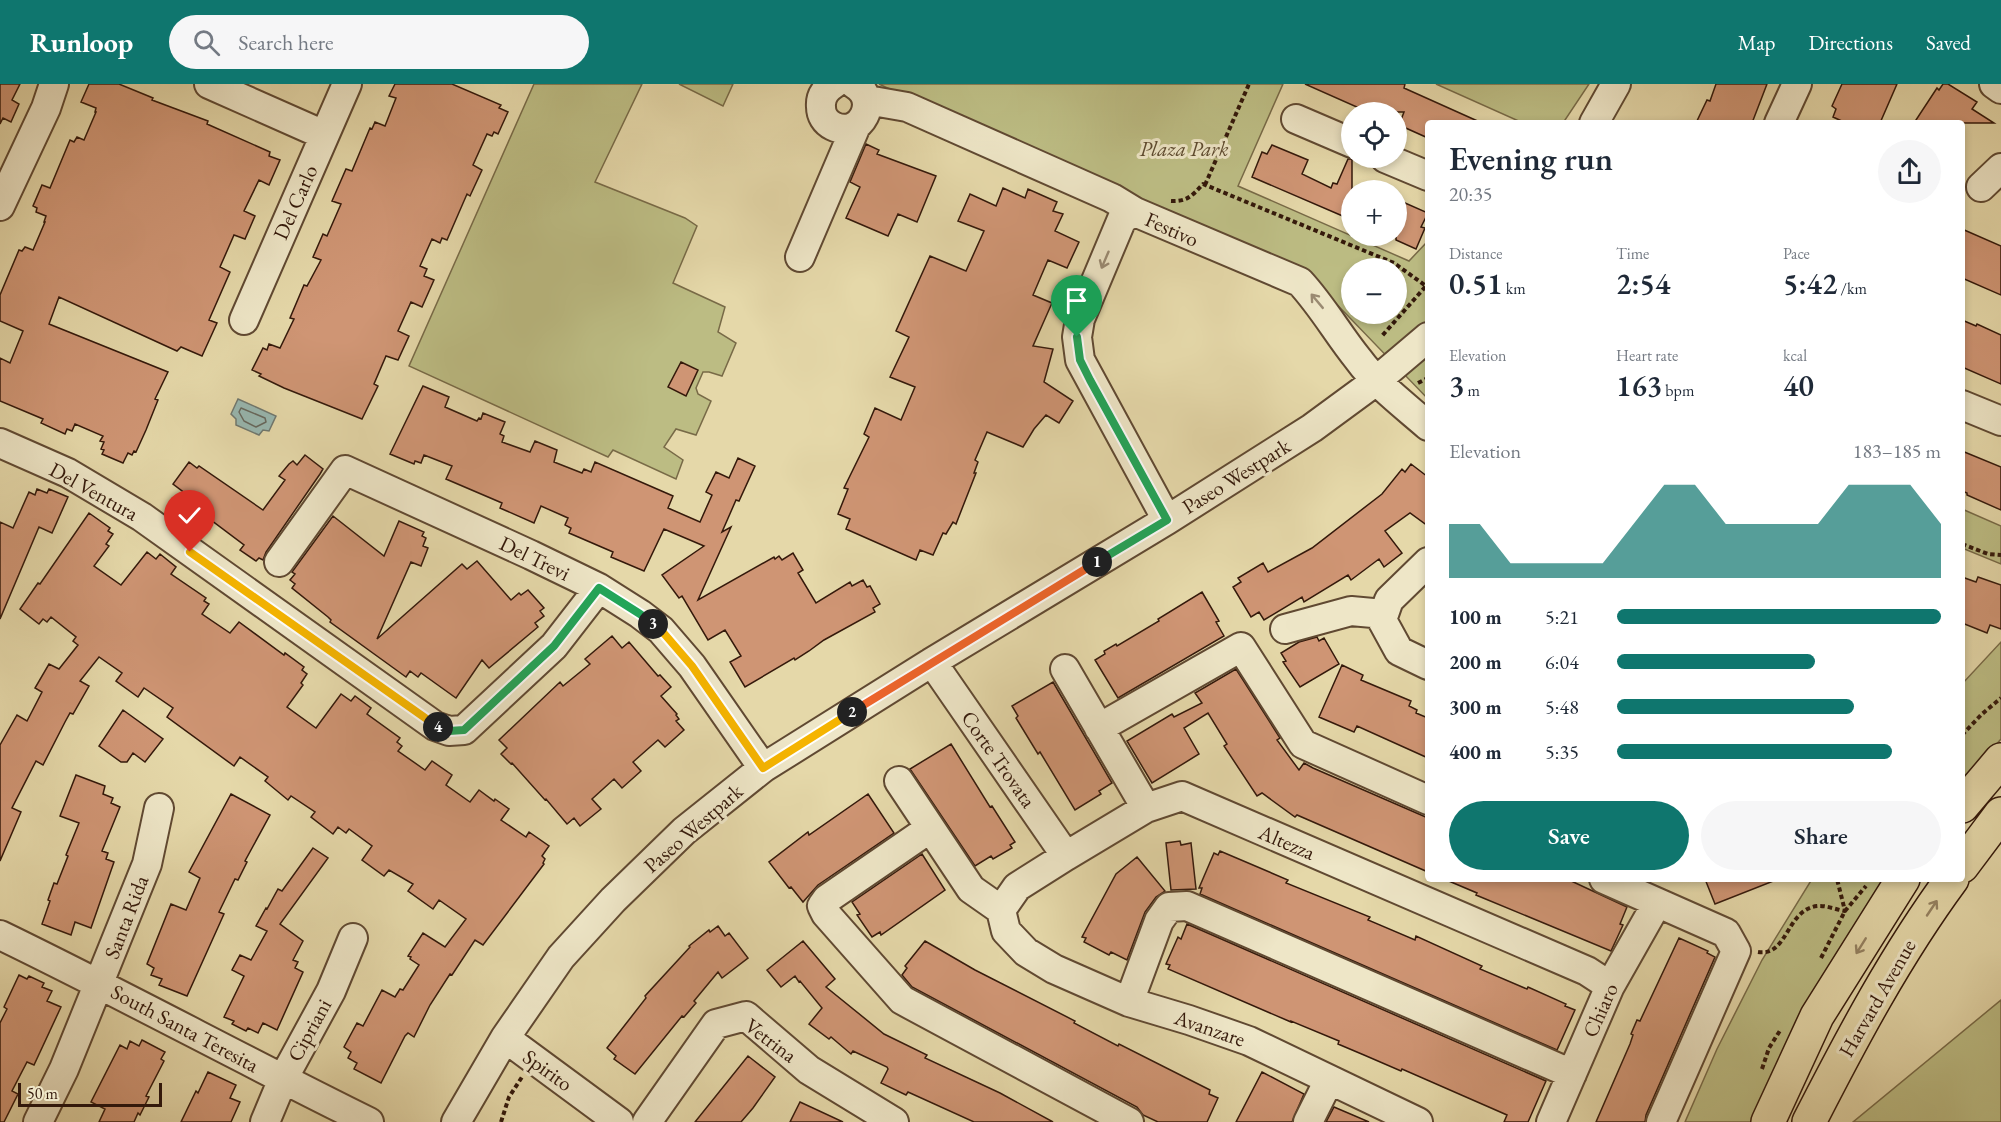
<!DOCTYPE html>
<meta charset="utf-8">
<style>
:root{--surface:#fff;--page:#f6f6f7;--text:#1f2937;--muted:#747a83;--accent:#0f766e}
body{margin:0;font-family:"EB Garamond",serif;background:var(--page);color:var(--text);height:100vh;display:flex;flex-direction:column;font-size:22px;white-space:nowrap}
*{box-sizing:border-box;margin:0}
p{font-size:20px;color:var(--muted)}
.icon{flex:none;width:33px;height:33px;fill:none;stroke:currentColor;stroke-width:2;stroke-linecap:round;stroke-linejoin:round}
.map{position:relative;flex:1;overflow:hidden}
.panel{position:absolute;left:1425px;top:36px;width:540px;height:762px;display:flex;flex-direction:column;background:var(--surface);border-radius:6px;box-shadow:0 3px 9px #0003}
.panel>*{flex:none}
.tools{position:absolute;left:1341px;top:18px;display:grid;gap:12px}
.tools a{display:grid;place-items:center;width:66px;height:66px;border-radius:50%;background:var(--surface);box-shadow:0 3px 9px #0003;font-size:30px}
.scale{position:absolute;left:18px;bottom:15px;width:144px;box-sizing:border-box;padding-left:6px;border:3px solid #34190b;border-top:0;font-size:16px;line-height:21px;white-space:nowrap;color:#34190b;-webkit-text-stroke:4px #eee6c7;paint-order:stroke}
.pin{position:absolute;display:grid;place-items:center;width:51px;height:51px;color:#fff;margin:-62px -26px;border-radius:50% 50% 50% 0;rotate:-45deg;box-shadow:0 0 6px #0007}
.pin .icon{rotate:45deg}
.km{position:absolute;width:30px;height:30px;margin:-15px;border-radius:50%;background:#222;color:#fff;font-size:16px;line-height:30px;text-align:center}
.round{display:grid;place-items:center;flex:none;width:63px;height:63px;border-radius:32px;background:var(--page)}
.head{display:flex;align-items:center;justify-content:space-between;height:102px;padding:0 24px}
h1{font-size:33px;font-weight:600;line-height:45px}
.figures{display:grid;grid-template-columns:repeat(3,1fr);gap:9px;height:102px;padding:6px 24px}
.figures div{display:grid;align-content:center}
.figures b{font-size:30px;font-weight:600}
.figures small{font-size:16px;font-weight:400}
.figures p{font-size:16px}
.chart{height:168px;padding:12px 24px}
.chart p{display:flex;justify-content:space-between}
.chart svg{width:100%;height:108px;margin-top:6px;fill:var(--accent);opacity:.7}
.primary-button{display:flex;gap:12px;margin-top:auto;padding:12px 24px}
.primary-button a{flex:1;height:69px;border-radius:36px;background:var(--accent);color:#fff;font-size:24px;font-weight:600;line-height:69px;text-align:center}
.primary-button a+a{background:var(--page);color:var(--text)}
ul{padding:0 24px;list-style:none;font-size:20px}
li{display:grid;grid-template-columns:96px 72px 1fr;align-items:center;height:45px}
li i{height:15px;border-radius:8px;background:var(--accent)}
header{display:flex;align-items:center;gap:36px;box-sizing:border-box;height:84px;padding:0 30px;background:var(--accent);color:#fff}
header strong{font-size:28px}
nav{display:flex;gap:33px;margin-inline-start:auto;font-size:21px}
.search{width:420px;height:54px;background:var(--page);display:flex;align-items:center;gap:15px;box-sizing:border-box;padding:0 21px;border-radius:33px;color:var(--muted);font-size:22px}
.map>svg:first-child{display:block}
.green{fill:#bcbc83;stroke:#786a47;stroke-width:1.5;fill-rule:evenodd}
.water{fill:#98b8b1;stroke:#70786f;stroke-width:1.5}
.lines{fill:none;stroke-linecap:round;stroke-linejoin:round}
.shore{stroke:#66685e;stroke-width:1.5}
.building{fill:#cf9574;stroke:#34190b;stroke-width:1.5}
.minor-casing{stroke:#604932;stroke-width:32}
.major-casing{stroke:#34190b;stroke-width:36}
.path{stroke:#34190b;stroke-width:4;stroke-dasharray:4.5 3;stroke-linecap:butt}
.minor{stroke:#eee6c7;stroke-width:28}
.major{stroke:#e5d8a9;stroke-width:33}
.oneway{stroke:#9a8a72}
.oneway2{stroke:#958262}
.split-1-casing{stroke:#fff;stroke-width:12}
.split-2-casing{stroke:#fff;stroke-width:12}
.split-3-casing{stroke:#fff;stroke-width:12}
.split-4-casing{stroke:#fff;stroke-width:12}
.split-5-casing{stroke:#fff;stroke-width:12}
.split-1{stroke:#22a559;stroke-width:8}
.split-2{stroke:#f0652b;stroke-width:8}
.split-3{stroke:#f5b400;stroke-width:8}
.split-4{stroke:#22a559;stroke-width:8}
.split-5{stroke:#f5b400;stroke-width:8}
.labels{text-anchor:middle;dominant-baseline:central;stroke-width:6;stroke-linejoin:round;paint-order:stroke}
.park-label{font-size:21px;font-style:italic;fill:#5d4a2f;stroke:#eee6c7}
.street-label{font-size:21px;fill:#34190b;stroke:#eee6c7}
</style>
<header>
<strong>Runloop</strong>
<div class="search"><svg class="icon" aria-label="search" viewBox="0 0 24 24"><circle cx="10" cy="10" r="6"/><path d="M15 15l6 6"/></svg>Search here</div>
<nav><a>Map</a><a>Directions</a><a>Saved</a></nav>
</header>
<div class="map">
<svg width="2001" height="1038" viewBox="0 0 2001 1038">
<rect width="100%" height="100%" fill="#e5d8a9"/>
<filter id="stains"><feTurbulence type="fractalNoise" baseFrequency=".00333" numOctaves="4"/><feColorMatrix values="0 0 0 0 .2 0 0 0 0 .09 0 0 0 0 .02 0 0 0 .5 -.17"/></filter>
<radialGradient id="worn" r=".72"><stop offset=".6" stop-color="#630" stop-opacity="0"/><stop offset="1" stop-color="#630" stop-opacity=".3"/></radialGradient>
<!-- green -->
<path class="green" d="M534,0H642L595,98L685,134L697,142L673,199L725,223L718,248L736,259L722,292L709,288H703L696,304L698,310L711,317L696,351L676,345L664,363L683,376L676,395L613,366L608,373L409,282Z
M679,0H733L723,22Z
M879,0H1283L1238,102L1409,177L1428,157V315L1324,207ZM1352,184H1396V230H1352Z
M1436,0H1589L1563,39H1523Z
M1962,425L2001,442V480L1962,464Z
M2001,558V655L1962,700V600Z
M1812,795H1891L1760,1038H1685L1717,965L1762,876Z
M2001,916V1038H1853Z"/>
<!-- water -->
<path class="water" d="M238,315L276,332L269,347L263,346L259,351L236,341V335L231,330Z"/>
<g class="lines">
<!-- shore -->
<path class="shore" d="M241,324L265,334L266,338L256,343L244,337L239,328Z"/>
</g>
<!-- building -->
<path class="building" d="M0,0H20L12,16L19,20L11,38L3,34L0,40Z
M89,0H119L153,14L152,16L208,37L207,40L270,68L269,72L280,76L269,101L259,96L244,127L255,132L245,155L234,151L220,183L230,188L209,236L217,239L202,272L181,263L177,267L59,213L49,240L168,288L155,315L158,316L146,346L136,368L134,367L132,371L128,369L123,379L102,370L104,366L101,365L104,358L100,357L103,352L75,340L72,347L67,345L65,350L41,339L43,335L0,317V274L10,279L23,247L0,237V211L19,166L22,167L25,163L33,166L45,138H44L46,132L36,128L37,124L33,122L42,101L50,104L70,56L74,58L77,53L84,56L96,28H95L96,24L81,18Z
M395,0H452L501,21L499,24L508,28L498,50L494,48L492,52L487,50L473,81L482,86L470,112L467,110L447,156L442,154L440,159L432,155L420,182L427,185L424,192L434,196L422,223L411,218L398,247L409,252L398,276L386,272L374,300L378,302L362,335L284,304L259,292L261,290L252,286L263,264L267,266L269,260L280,264L294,235L290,234L304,201L307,202L321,176L313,173L323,150L327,152L341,120L332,117L346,85L352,87L370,44L372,45L375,38L385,42L396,14L389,12Z
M1305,0H1405L1404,4L1482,39H1428V54L1399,41L1404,28H1368Z
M1716,0H1767L1752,39H1696L1707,16L1710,17Z
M1842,0H1897L1880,39H1846L1833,33L1836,25L1832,22Z
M1943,0H1948L1977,18L1972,25L1994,39H1914L1937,4L1939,6Z
M866,60L879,66L877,70L936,92L917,138L898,130L888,152L846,134L860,103L850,98Z
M1272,61L1308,76L1302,90L1331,104L1333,99L1337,100L1348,75H1352V136L1252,93L1262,68L1267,70Z
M1003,104L1025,114L1028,105L1057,118L1053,127L1063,130L1055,147L1079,158L1067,184L1048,176L1033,211L1052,219L1033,262L1053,265L1044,298L1073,317L1059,339L1046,331L1034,345L1023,363L987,348L975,376L978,378L974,389H976L956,440L953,438L946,450L943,449L933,471L920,466L916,476L846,445L850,435L838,430L848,405L844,404L869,353L864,350L875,324L901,336L915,303L890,293L909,253L896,247L930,172L966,187L984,147L958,137L970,110L996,122Z
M1396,115L1428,129L1421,143L1425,144L1416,165L1396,156Z
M1962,145L2001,162V211L1962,194Z
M1962,236L1976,242L1977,240L2001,251V300L1962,283Z
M681,278L698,286L686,312L668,303Z
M423,302L449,313L445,323L477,337L479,334L481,335L483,329L505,338L500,350L504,352L502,358L530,368L535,357L557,366L554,378L582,389L584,385L591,388L595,378L673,412L668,424L700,438L712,411L706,408L716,388L729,394L738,374L755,382L739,417L736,416L722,448L731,443L698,516L774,473L775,475L779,472L782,476L793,469L803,486L798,489L816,519L850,498L852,502L863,496L867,503L870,502L880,520L873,524L875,528L824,556L809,567L795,576L794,574L745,603L730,578L741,572L725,546L708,556L682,512L679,514L662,491L704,462L664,445L644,487L611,473L613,468L569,449L571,444L565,441L568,434L541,422L534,439L500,424L502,419L446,395L452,382L424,371L421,379L415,377L414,380L390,370Z
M1962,367L2001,383V426L1967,411V409L1962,407Z
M305,371L323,385L320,390L266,468L263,476L259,474L256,477L240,466L244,461L183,415L186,410L173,400L189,378L197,384L199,382L263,426L285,396L279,392L289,380L293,377L297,381Z
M1411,380L1428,393V442L1410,429L1385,447L1402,469L1384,483L1379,475L1351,496L1348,491L1304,518L1302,513L1264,536L1259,528L1251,533L1233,503L1241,498L1238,494L1263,479L1268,488L1312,464L1382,410L1402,385L1405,388Z
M37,405L47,409L49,405L68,413L52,449L39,443L0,535V438L13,444L29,408L35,411Z
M89,429L110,444L108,447L113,450L106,460L109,462L94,482L121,501L147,468L156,475L160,470L176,483L171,490L206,514L204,517L209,520L202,530L230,549L239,538L284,571L285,569L304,583L302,586L307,590L301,599L303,601L287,623L316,644L341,610L351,617L355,612L371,624L367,630L400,654L397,658L402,662L398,667L425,686L432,677L452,691L446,701L470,718L479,706L494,717L495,715L509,725L501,736L526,753L529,748L549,762L542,772L545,775L543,779L544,780L483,861L475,856L452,891L450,890L430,921L414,953L408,949L405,952L381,999L354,985L357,979L348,974L351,968L344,963L357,939L363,942L382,906L395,913L400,905L403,906L419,881L410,875L411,873L408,872L423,849L445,863L466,835L439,816L433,825L408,807L413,800L389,786L384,792L362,776L372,762L349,745L346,749L338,743L333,750L311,733L315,728L291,712L288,716L265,697L268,693L240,673L234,682L167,633L173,624L144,604L138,613L116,597L122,589L99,573L80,597L89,602L73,630L70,629L65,638L43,681L36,677L12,724L21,728L0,777V661L17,631L27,637L42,608L35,604L49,580L59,585L78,561L73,557L76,553L51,533L47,538L43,535L39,540L20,525L38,499L40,500Z
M333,432L384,472L399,437L424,448L422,452L426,454L423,462L428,464L421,482L411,478L377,555L462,480L467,485L477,477L511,516L519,509L521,511L528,506L544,524L540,527L544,532L535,539L538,543L489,584L482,576L456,614L421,589L418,593L410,587L406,593L330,538L331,536L328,533L292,504L295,500L290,496L295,490L292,488Z
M1962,493L1976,498L1978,493L2001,501V545L1990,541L1987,549L1962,539Z
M1202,508L1219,537L1216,538L1224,552L1118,614L1095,576L1105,570L1104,567L1116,560L1117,562L1159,537L1158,535Z
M612,552L622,564L629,558L658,592L660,591L671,603L661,612L677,630L676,631L679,635L676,637L684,646L665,663L658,656L633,678L641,687L622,704L614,695L592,715L601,725L580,742L574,734L567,740L546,715L545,716L512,679L511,680L501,670L507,664L499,656L560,598L563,602L590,580L585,575Z
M1317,553L1319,557L1324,554L1339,580L1300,603L1283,578L1286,577L1281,569L1299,558Z
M1342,581L1363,591L1361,596L1411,617L1409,622L1417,626L1416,629L1428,634V674L1357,642L1354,648L1319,633Z
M1236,585L1280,654L1277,656L1299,686L1304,679L1313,684L1428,734V788L1297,731L1295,733L1262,709L1257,712L1224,662L1227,660L1208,629L1184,644L1199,670L1152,699L1127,657L1172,630L1174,633L1202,619L1195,609Z
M1053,598L1112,699L1099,707L1101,710L1075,726L1040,668L1038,670L1016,634L1018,632L1012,622Z
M123,626L163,655L145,678L133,669L127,678H121L99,662Z
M951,660L990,723L992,722L1015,758L1010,761L1012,764L993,775L991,772L975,782L910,685Z
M76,691L105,702L103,710L113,714L111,719L120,723L102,767L108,769L106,775L114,778L91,844L75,838L71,851L42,840L50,817L48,816L54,799L57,800L68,772L66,771L79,739L60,732Z
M231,710L270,731L245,777L247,778L238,796L235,795L219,828L224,830L187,912L159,901L162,895L151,891L154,884L147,880L171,820L186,826L200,794L189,788Z
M868,710L894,749L818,801L803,818L791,803L789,804L769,778L808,748L809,751Z
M1180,757L1181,761L1191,759L1196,805L1171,806L1166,759Z
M313,764L328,774L280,840L303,857L293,876L298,878L295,884L303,888L277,946L263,939L258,949L248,944L246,947L232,940L234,937L224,933L244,892L232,886L240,871L251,876L267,847L256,842L266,824L267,825L278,805L282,807Z
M1220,767L1288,796L1286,799L1370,833L1368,836L1415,856L1416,852L1482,882L1480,885L1527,905L1528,903L1566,920L1565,922L1575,926L1557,966L1200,810L1202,804H1199L1214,769L1218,771Z
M922,770L945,806L881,851L880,848L872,853L857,831L860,830L852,818Z
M1137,773L1165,807L1156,813L1145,828L1127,876L1111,868L1109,871L1084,858L1086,854L1082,853L1116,790Z
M1444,795H1567L1627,823L1620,840L1623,841L1611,867L1476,811L1477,809Z
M1705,795H1776V796L1715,820Z
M1187,840L1546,997L1528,1038H1504L1507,1031L1402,985L1401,987L1364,971L1338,960L1339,957L1291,937V938L1168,885L1170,881L1166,880L1178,853L1181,855Z
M718,842L725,852L729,849L748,874L722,894L718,888L694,917L696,919L684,933L682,932L635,990L614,975L616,972L607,964L646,914L645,912L690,863L689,862L709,846L710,848Z
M1679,854L1708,867L1707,869L1715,873L1646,1031L1645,1038H1596L1630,960L1633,951L1631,950L1637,936L1640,937Z
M803,857L835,895L826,903L884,950L927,971L925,974L1000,1009L1053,1038H974L908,1008L906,1011L881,999L888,985L887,983L853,967L851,970L831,953L829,955L809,940L822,924L800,897L799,898L795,892L781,903L767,886Z
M925,857L975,886L1075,937L1074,939L1118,962L1119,960L1210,1006L1209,1010L1218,1014L1207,1038H1158L1143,1031L1137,1023L912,903L902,891L907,884L905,882Z
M19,891L27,895L29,892L44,899L42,903L52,907L47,917L61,923L34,981L27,978L12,1007L18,1010L4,1038H0V939L7,925L4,923Z
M142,956L165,968L161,975L164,977L146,1012L149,1013L140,1031L138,1029L134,1038H99L105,1025L91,1018L120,961L127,965L130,957L139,962Z
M748,972L775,993L753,1024L741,1038H695Z
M208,988L236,1001L230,1014L240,1018L231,1038H181L196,1007L198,1009Z
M1262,988L1304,1010L1292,1038H1236Z
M800,1018L843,1038H790Z
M1334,1023L1369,1038H1326Z"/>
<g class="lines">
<!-- minor casing -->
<g class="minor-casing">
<path id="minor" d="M209,0L324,51
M834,0C826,5 820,12 821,23C821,31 825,38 833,42C861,56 881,15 854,0
M1994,0L2001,5
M867,16L907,23L1112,114L1135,128L1300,198C1323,223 1337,249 1358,275C1377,301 1404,321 1428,342
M1296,35L1352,59
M1594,39L1616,0
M1779,39L1797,0
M1385,74L1428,92
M1981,103L2001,84
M0,122L46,24L54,0
M1135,128L1122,135L1080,235L1077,253L1080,276L1167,436
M800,173L856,42
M244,236L347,0
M1962,321L2001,337
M0,359L68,389L142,433L435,642L449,647L464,646L554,562L599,504
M279,478L345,386L531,471L599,504L640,530L661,546L692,582L763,684
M1428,478L1389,516L1382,536L1399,567L1428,581
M1285,545L1351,527L1384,530
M932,578L1066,772
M1065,585L1146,724
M1099,644L1241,563L1303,660L1428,716
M899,697L971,805L1001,826
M929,745L827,815L822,822L826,830L902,916L1129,1038
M1604,795L1726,849L1736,867L1661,1038
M0,851C124,911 245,977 369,1038
M1129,918L1159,837L1169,823L1187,822L1572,990
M505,954L619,1038
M38,1038L64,985L147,780L159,724
M265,1038L283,995L331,907L353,854
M456,1038L505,954L561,873L613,816L684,747L763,684L932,578L1167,436L1312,344L1376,297L1428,253
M647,1038L716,940L746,932L809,986L894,1038
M1308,1038L1329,996
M1418,1038L1249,957L1189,936L1129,918L1054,885L1026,868L1006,847L1001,826L1017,803L1066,772L1146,724L1182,712L1587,887L1610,902
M1551,1038L1610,902L1657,819"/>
</g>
<!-- major casing -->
<g class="major-casing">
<path id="major" d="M1962,722L2001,676
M1962,782L2001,730
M1768,1038L1817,932L1903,795
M1809,1038C1852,954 1896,871 1952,795"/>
</g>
<!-- path -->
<path class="path" d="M1205,101L1249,0
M1171,117C1187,118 1193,111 1203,100L1394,179L1426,202L1381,253
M1418,299L1428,294
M1962,460L1988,470L2001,471
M1962,651L1982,630L2001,614
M1758,868C1788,873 1786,826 1817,822C1826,821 1837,826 1845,827L1837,795
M1821,874L1845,827L1866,802
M1762,985L1769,964L1781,945
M501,1038L509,1013L522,993"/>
<!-- minor -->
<use href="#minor" class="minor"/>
<!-- major -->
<use href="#major" class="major"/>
</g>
<!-- one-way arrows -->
<defs><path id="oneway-shaft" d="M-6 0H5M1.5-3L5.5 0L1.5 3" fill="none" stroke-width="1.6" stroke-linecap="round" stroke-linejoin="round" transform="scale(1.5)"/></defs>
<g class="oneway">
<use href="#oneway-shaft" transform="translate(1105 176) rotate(113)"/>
<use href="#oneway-shaft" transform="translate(1317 217) rotate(-130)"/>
</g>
<g class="oneway2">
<use href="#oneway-shaft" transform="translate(1932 824) rotate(-56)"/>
<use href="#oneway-shaft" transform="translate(1861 862) rotate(122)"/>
</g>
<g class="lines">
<!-- split-1 casing -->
<g class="split-1-casing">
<path id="split-1" d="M1077,253L1080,276L1090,296L1167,436L1097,478"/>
</g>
<!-- split-2 casing -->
<g class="split-2-casing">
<path id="split-2" d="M852,628L1097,478"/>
</g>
<!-- split-3 casing -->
<g class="split-3-casing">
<path id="split-3" d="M653,540L661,546L692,582L763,684L852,628"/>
</g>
<!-- split-4 casing -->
<g class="split-4-casing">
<path id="split-4" d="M438,643L449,647L464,646L554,562L599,504L640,530L653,540"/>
</g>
<!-- split-5 casing -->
<g class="split-5-casing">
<path id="split-5" d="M190,468L438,643"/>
</g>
<!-- split-1 -->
<use href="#split-1" class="split-1"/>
<!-- split-2 -->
<use href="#split-2" class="split-2"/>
<!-- split-3 -->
<use href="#split-3" class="split-3"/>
<!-- split-4 -->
<use href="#split-4" class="split-4"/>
<!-- split-5 -->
<use href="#split-5" class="split-5"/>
</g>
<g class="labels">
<!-- park labels -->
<g class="park-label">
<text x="1184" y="64">Plaza Park</text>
</g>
<!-- street labels -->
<g class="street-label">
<text transform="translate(295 118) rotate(-66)">Del Carlo</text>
<text transform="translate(1172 145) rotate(24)">Festivo</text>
<text transform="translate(1236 392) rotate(-32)">Paseo Westpark</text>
<text transform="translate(94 407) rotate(29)">Del Ventura</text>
<text transform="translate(535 474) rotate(26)">Del Trevi</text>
<text transform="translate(999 675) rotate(55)">Corte Trovata</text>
<text transform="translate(693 744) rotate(-41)">Paseo Westpark</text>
<text transform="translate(1287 758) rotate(23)">Altezza</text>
<text transform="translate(126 833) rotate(-69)">Santa Rida</text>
<text transform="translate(1877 914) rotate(-60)">Harvard Avenue</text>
<text transform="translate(1600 926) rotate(-66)">Chiaro</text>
<text transform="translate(185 944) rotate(28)">South Santa Teresita</text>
<text transform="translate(1210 944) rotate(19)">Avanzare</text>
<text transform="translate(309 946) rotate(-61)">Cipriani</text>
<text transform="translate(771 956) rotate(37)">Vetrina</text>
<text transform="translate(548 986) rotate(36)">Spirito</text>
</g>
</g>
<rect width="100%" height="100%" filter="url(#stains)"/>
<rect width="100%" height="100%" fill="url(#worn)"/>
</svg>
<div class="tools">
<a><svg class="icon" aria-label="locate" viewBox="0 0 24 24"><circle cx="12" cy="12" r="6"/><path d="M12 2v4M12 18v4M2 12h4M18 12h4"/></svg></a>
<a>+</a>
<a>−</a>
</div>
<div class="scale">50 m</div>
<div class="pin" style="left:1077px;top:253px;background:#1e9e55"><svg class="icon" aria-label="arrive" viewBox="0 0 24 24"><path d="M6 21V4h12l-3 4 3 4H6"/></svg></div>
<div class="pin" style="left:190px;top:468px;background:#d93025"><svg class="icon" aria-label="check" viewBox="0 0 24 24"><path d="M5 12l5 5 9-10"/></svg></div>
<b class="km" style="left:1097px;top:478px">1</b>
<b class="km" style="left:852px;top:628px">2</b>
<b class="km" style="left:653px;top:540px">3</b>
<b class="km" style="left:438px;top:643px">4</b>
<section class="panel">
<div class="head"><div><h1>Evening run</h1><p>20:35</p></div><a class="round"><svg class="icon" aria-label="share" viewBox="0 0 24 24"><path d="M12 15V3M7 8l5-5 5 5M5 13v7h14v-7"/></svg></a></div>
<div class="figures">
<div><p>Distance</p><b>0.51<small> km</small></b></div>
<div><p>Time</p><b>2:54</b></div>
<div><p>Pace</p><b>5:42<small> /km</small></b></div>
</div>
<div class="figures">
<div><p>Elevation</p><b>3<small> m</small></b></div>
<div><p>Heart rate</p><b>163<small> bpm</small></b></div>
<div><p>kcal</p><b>40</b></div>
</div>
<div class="chart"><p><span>Elevation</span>183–185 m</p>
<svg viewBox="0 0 160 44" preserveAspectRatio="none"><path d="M0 44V22L10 22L20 38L30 38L40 38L50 38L60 22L70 6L80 6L90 22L100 22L110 22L120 22L130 6L140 6L150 6L160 22V44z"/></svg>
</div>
<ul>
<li><b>100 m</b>5:21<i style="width:100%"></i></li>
<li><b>200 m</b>6:04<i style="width:61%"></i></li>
<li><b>300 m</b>5:48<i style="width:73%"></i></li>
<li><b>400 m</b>5:35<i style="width:85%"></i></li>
</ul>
<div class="primary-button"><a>Save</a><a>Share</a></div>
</section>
</div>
